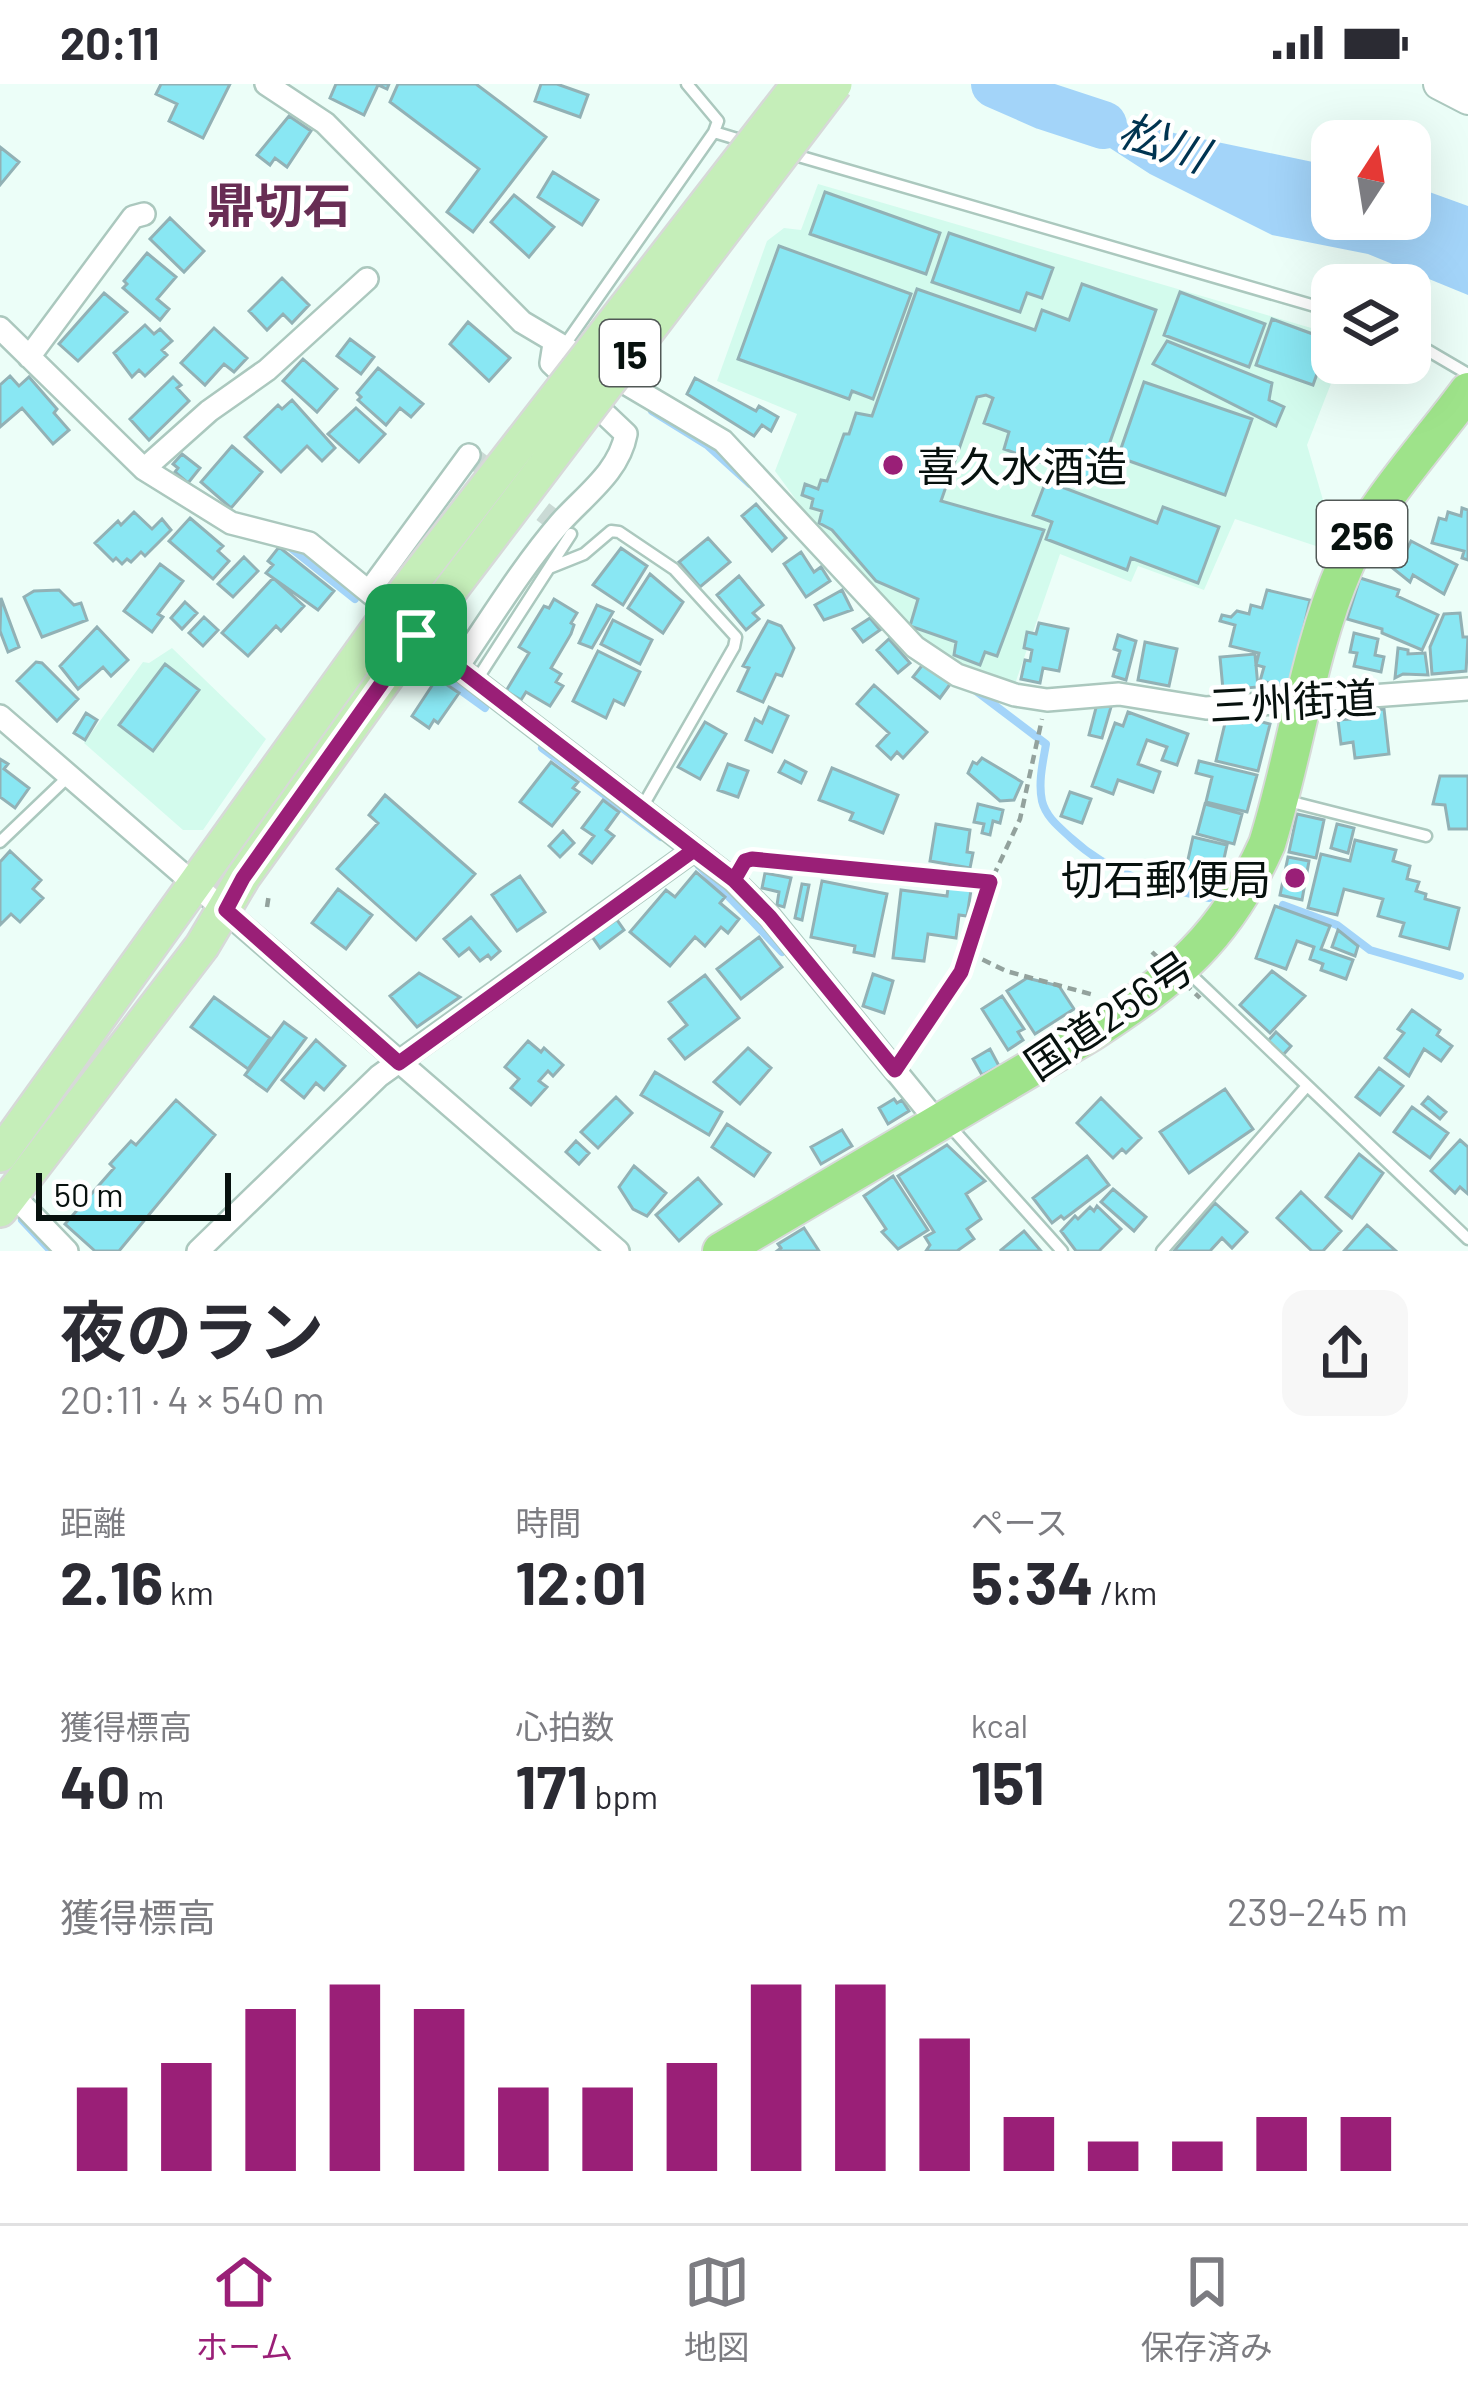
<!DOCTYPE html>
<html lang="ja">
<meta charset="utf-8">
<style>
:root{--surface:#fff;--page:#f7f7f7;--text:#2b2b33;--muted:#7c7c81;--line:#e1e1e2;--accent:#9a1f77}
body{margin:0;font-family:Barlow,"Noto Sans JP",sans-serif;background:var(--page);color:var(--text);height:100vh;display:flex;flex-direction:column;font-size:45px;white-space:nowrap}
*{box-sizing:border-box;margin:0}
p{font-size:39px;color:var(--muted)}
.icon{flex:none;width:66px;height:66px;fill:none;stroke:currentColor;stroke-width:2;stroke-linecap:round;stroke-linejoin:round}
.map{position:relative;height:1167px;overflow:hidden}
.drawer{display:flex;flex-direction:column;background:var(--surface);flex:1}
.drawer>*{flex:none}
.needle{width:78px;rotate:12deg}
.fabs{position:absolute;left:1311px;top:36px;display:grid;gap:24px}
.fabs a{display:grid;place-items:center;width:120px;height:120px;border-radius:24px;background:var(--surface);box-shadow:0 12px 48px #0002;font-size:60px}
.scale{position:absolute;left:36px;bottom:30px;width:195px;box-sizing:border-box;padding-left:12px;border:6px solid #07110e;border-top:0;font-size:33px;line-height:42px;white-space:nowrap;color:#07110e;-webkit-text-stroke:9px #fff;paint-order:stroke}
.pin{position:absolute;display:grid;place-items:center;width:102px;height:102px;color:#fff;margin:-51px;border-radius:24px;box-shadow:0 6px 18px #0006}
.round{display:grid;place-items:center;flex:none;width:126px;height:126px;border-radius:24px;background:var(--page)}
.head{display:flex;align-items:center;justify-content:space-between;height:204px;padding:0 60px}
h1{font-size:66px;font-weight:700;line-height:90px}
.metrics{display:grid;grid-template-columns:repeat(3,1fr);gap:18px;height:204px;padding:12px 60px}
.metrics div{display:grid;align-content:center}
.metrics b{font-size:60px;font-weight:700}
.metrics small{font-size:33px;font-weight:400}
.metrics p{font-size:33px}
.chart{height:336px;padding:24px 60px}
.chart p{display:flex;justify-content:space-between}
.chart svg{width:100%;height:216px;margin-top:12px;stroke:var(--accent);stroke-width:6}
.status{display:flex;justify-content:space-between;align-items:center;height:84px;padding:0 60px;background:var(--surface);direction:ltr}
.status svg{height:33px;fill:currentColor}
.dock{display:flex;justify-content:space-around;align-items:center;height:168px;border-top:3px solid var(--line);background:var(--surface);font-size:33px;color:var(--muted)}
.dock a{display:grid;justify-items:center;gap:6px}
.dock .selected{color:var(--accent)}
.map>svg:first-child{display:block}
.built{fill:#d3fbed}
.water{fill:#a3d4f9}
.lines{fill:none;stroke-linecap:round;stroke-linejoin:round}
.stream{stroke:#a3d4f9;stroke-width:8}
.river{stroke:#a3d4f9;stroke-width:48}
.building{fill:#89e7f3;stroke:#92b1b5;stroke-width:3}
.street-tunnel{stroke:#cadad5;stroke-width:21;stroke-dasharray:21 10;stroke-linecap:butt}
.lane-casing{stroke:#abc8be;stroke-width:15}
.street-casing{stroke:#abc8be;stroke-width:26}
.secondary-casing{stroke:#abc8be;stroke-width:34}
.primary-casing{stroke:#d7d9d8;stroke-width:38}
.highway-casing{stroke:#d7d9d8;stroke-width:40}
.path{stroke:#93a29d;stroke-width:4.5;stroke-dasharray:9 6;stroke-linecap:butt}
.lane{stroke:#fff;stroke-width:10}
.street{stroke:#fff;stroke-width:21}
.secondary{stroke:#fff;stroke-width:30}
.primary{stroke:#c5eeb9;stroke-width:33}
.highway{stroke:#9ee38a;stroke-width:36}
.primary-bridge-casing{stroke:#d7d9d8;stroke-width:38;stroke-linecap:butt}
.path-bridge{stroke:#93a29d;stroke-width:4.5;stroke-dasharray:9 6;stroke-linecap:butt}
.primary-bridge{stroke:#c5eeb9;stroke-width:33}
.route-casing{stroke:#fff;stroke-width:24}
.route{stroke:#9a1f77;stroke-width:15}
.poi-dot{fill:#9a1f77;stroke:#fff;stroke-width:4.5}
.labels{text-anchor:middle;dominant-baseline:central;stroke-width:9;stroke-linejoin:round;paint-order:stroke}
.shield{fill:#fff;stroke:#515856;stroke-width:3}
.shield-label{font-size:39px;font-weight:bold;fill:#07110e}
.poi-label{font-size:42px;fill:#07110e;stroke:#fff;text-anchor:start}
.street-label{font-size:42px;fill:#07110e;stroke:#fff}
.water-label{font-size:45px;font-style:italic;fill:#003451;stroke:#fff}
.quarter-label{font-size:48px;font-weight:bold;fill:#682d54;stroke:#fff}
</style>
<div class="status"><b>20:11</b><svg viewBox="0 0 49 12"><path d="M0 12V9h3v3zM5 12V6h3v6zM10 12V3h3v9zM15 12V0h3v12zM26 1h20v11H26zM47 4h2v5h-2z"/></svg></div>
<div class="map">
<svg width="1468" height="1167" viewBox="0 0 1468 1167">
<rect width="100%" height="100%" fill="#ecfef8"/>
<!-- built -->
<path class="built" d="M818,100L1332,250V279H1339L1307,361L1323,416L1360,428L1337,469L1235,435L1204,506L1138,482L1131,498L1060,470L1015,600L962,581L929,561L816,443L775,387L797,330L717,297L767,157L784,144L801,146Z
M172,564L266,655L203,746H183L84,659L143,578L149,579Z"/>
<!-- water -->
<path class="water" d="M1045,22L1332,82V135H1410V101L1468,122V211L1368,170L1272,151L1150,90Z"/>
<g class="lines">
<!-- stream -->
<path class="stream" d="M652,327L707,361L750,400
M291,464L355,515
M442,593L485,624
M976,607L1046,660C1043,678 1038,698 1042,717C1046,733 1059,743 1071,754C1111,791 1157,803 1209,814
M542,664L661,753
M699,782L782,868
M1283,821L1337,841L1370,866L1460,892
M22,1136L51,1167"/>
<!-- river -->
<path class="river" d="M995,0L1045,22L1103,41"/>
</g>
<!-- building -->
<path class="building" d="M161,0H230L203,54L169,37L177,20L156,10Z
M336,0H389L387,5L378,1L364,31L330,14Z
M398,0H476L546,53L473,148L447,128L479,85L390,18Z
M541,0H557L588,11L580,33L535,17Z
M289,32L311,47L287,83L275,74L270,81L257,71Z
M0,63L19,78L0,101Z
M553,88L598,116L582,141L538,113Z
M825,108L940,149L926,190L810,150Z
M514,111L554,143L529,173L491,138Z
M170,134L204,167L184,188L150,155Z
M949,149L1053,184L1042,214L1027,209L1020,228L932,198Z
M779,162L911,210L873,315L852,307L849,315L738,275Z
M147,169L176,193L157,215L169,225L160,236L123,204L127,200L124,197Z
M282,194L309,221L292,239L283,230L267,246L249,227Z
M1082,200L1156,226L1096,398L1004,365L1009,348L984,339L993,314L986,311L977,313L941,417L1044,446L997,572L985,568L980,581L954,571L956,558L910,542L918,515L876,497L832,446L819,439L822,427L811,424L813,415L802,411L805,400L818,405L821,396L827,397L844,350H849L856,329L872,332L917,205L1035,246L1042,226L1069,236Z
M1180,208L1265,240L1249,283L1164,251Z
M104,209L127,228L78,277L59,260Z
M1272,235L1329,256L1313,301L1256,281Z
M468,238L510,274L489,297L450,260Z
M145,241L154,250L160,245L172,257L162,266L167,271L145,292L139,286L132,293L114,269Z
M214,244L247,274L234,288L224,280L205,301L181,279Z
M350,255L374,273L361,290L337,272Z
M1167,257L1272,299L1269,316L1284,323L1276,342L1153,280Z
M303,275L337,305L317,328L283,297Z
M378,284L423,320L411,333L400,324L386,341L358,316L361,313L357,309Z
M10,292L19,302L29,293L57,325L54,329L69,346L53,360L22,324L0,343V301Z
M173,293L181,301L177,304L189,317L149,356L130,335Z
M695,294L756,327L759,322L778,333L771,347L762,341L754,352L687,310Z
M1144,298L1252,335L1225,411L1118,373Z
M292,316L335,364L322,377L307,362L281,388L245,353L278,321L282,325Z
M356,324L385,350L359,378L328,350Z
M232,362L262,388L231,424L201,398Z
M182,370L200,384L188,399L175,388L178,384L173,380Z
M1046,397L1157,439L1163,423L1219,443L1198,499L1131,474L1127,486L1046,455L1052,438L1033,431Z
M756,420L786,454L772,467L742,432Z
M1462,424L1468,426V476L1462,474L1464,467L1432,459L1439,434L1446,436L1448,428L1461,432Z
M134,428L152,445L162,435L171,446L145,472L141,468L131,478L127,475L122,480L116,474L113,477L95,459L118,437L121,441Z
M190,434L223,462L218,467L229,477L213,495L169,457Z
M708,454L730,478L700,503L679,478Z
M1411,457L1457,481L1444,510L1413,491L1410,498L1390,482L1392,473L1402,476Z
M279,463L334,507L318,526L266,489L273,481L268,477Z
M621,464L647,482L623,521L593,501Z
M801,468L814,488L821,483L830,497L806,513L784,480Z
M244,473L258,487L233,513L218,500Z
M160,480L183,497L158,530L163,533L152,548L124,527Z
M650,490L683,518L663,549L628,524Z
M739,492L763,521L753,529L759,535L746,546L717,511Z
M273,494L304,522L281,547L276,542L248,572L222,549Z
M1360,494L1399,506L1397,512L1438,531L1422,566L1382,549V545L1347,535Z
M59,506L74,521L81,519L87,536L42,553L24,513L34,507Z
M842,506L852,526L824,536L815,521Z
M1267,506L1310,516L1291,599L1286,602L1260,597L1264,583L1256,581L1259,569L1230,562L1235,541L1220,537L1222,531L1231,533L1237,527L1249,530L1251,521L1262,524Z
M1,514L19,563L8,568L0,547Z
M554,515L577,529L571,539L574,541L571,550L551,584L561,590L556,598L563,602L550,622L526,608L521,616L506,607L529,569L519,563L544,522L549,524Z
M185,518L197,529L182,545L171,534Z
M597,521L613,528L592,564L579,559Z
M1460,529L1463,553H1468L1466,587L1432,590L1430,563L1444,530Z
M204,533L218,546L203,562L189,549Z
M870,534L880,546L863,558L853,545Z
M613,536L652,556L640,580L601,560Z
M768,537L781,542L794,564L782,592L776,590L763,618L738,607L749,584L743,582Z
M1039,539L1068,545L1059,587L1043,584L1040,599L1021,595L1025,576L1030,577L1032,566L1024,564L1027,548L1036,550Z
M97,543L128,576L111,592L103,583L78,605L60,582Z
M1354,549L1378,555L1375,571L1384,573L1381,588L1354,582L1357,569L1350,568Z
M1118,551L1136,557L1126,596L1113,592L1120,567L1114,565Z
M889,555L910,579L898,589L877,566Z
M1145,558L1177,565L1169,602L1138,596Z
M1398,564L1408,566V570L1425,569L1428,591L1403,590L1395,594Z
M598,567L640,588L624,621L614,616L606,634L573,617Z
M1255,570L1258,603L1223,606L1220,573Z
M36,578L42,579L78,615L57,637L17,597Z
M924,579L951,599L940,614L913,593Z
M165,580L199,606L153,667L119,641Z
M437,594L459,609L438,639L434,636L429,644L412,632Z
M874,601L927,648L903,674L897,668L891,675L877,662L889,649L857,620Z
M1097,620L1111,623L1102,654L1089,651Z
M769,623L788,632L772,668L746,656L755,635L762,639Z
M1384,625L1389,670L1355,674L1353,658L1341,660L1338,636L1350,635V629Z
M1128,628L1188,650L1177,681L1162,676L1167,663L1147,656L1138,680L1160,688L1153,708L1118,696L1113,710L1092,702L1115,639L1123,642Z
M86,629L97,636L85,656L74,649Z
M1243,633L1270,640L1258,687L1216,677L1226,635L1242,639Z
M705,638L726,650L700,695L678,683Z
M982,674L1022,698L1014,716L1000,717L968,689L973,678L977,680Z
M0,675L8,680L4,685L29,704L15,724L0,713Z
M785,677L806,688L801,699L779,688Z
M1199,677L1257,691L1247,728L1206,718L1212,693L1196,689Z
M551,678L578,698L573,704L579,708L552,742L520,718Z
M728,680L748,687L738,713L718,706Z
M832,684L898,711L883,749L850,736L853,729L819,716Z
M1440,692H1468V745H1449L1445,721L1433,720Z
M1070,708L1091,715L1082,739L1061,732Z
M385,711L475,790L416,856L337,785L378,739L369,731Z
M603,716L619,728L606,746L614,752L592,779L580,770L594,752L582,744Z
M978,720L1003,726L1000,739L993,737L990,751L982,749L984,740L974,738Z
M1205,720L1242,730L1234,760L1197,750Z
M1297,730L1324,736L1316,774L1289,768Z
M936,740L970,746L967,768L973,769L970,784L930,777Z
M1337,740L1354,744L1348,769L1331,764Z
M563,747L574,759L560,773L549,762Z
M1193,753L1227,761L1221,788L1206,784L1204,793L1185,789Z
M1355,756L1396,766L1393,777L1410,782L1407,795L1419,798L1416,807L1426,810L1425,815L1459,824L1449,865L1400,852L1404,839L1378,832L1383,815L1344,805L1337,831L1308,824L1321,770L1350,777Z
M10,767L41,796L33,805L43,814L20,838L11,830L0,841V778Z
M1288,773L1309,777L1302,816L1280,811Z
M696,788L725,813L720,819L739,835L728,849L721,843L705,862L695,853L670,882L630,848L666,806L675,813Z
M765,789L791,794L784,823L777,821L779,808L762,804Z
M520,792L545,828L517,847L492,811Z
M822,797L887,810L874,872L854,868L855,862L811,853Z
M802,800L809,801L802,836L795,834Z
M948,804L971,806L967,832L959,831L956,854L928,850L924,877L893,874L901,806L947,812Z
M338,805L372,831L346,865L312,839Z
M1275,822L1330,842L1321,865L1353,876L1346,895L1321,886L1323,880L1310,875L1314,863L1297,857L1286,885L1256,874Z
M471,833L500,867L491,875L488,871L480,877L469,864L459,872L444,855Z
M615,833L624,846L600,864L591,851Z
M1338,846L1358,862L1355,872L1332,863Z
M759,853L782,883L741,915L717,885Z
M1272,887L1305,912L1270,949L1240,921Z
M419,889L460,913L417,943L390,912Z
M873,890L893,897L884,929L863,922Z
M705,891L739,934L685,975L669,955L687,941L669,918Z
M1027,894L1059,902L1074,925L1035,950L1007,907Z
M1002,912L1024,945L1018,948L1023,956L1008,966L982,925Z
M214,913L270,954L248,985L191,943Z
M1412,926L1440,946L1437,951L1452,962L1441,977L1424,965L1409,992L1385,974L1404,949L1398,945Z
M284,938L306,954L267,1007L245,991Z
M1276,948L1291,962L1283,971L1268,957Z
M316,956L345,982L324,1006L316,999L304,1014L282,996Z
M528,957L541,968L544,964L563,981L553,992L548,987L539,997L547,1003L531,1021L511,1004L519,995L505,983Z
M748,964L771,984L740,1020L714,998Z
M990,965L999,982L982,991L973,975Z
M1379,984L1403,1002L1380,1031L1356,1013Z
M655,988L722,1028L709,1051L641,1011Z
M1225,1005L1253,1045L1189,1089L1160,1048Z
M616,1013L632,1029L598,1064L581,1048Z
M1428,1013L1446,1028L1440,1035L1422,1020Z
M1101,1014L1141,1054L1126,1069L1122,1065L1113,1074L1077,1039Z
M894,1015L897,1019L902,1016L909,1027L888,1040L879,1024Z
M176,1016L215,1051L119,1167H95L65,1140L114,1084L110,1080L131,1057L136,1061Z
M1412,1023L1448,1049L1430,1074L1394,1048Z
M727,1040L770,1069L754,1092L712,1063Z
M842,1046L852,1062L821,1080L811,1063Z
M1460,1056L1468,1063V1110L1460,1103L1455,1109L1431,1087Z
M576,1057L589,1069L579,1080L566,1068Z
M947,1061L985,1097L966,1110L981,1135L967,1145L974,1155L957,1167H926L930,1161L925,1153L934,1148L898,1092Z
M1359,1070L1383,1089L1352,1134L1326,1113Z
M1087,1072L1109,1101L1064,1135L1061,1132L1052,1139L1033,1114Z
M634,1082L666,1109L647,1132L633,1125L619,1103Z
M893,1092L928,1146L898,1165L882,1148L886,1145L864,1112Z
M698,1094L721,1120L679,1157L656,1131Z
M1113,1105L1146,1133L1134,1147L1101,1118Z
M1301,1108L1341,1147L1323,1167H1312L1277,1134Z
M1215,1119L1247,1148L1232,1164L1222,1154L1210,1167H1174Z
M1097,1122L1121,1145L1099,1167H1076L1061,1147L1075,1132L1078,1135L1090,1123L1094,1127Z
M1367,1141L1396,1167H1344Z
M804,1144L819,1167H777L781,1164L778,1160Z
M1024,1147L1041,1167H1002L1001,1166Z"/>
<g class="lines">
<!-- street-tunnel -->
<path class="street-tunnel" d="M469,371L559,440"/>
<!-- lane casing -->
<g class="lane-casing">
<path id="lane" d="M714,48L747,58
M788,69L1332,227
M1410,256L1468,290
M564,262L714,48L718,37L687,0
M549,484L584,470L611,447L619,448L674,485L736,553L734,563L641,725
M476,597L571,450
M1284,716L1426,752
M0,758L69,692
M733,796C750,770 754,776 782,781
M1184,884L1468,1155
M948,1040L1062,1167
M1162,1167L1307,1002"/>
</g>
<!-- street casing -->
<g class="street-casing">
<path id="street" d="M266,0L325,39L522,238L723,357L915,563L957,591L1015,611L1047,616L1119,610L1206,624L1468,605
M0,244L144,385L231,439L309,459L391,526
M29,273L133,133L144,130
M144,385L209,327L267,286L367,195
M370,506L469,371
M416,551L733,796L770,833L938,1039
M457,584C490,536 522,483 560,439C585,411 619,388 626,350L551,279L554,260
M0,632L618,1167
M12,1110L67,1167
M198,1167L379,992L694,766"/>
</g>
<!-- secondary casing -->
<g class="secondary-casing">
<path id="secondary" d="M1439,0L1468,15"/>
</g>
<!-- primary casing -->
<g class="primary-casing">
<path id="primary" d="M0,1071L398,517
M0,1126L202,862L243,793L426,538"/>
</g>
<!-- highway casing -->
<g class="highway-casing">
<path id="highway" d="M721,1167L1091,949C1175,894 1225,854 1267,760C1295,671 1308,567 1345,482C1370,424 1430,359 1468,307"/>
</g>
<!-- path -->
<path class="path" d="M800,782L990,798
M267,823L269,810
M969,869L1006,887L1094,911
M909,966L949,908L969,869L980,821L1020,735L1042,635"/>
<!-- lane -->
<use href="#lane" class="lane"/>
<!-- street -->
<use href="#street" class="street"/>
<!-- secondary -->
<use href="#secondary" class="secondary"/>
<!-- primary -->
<use href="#primary" class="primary"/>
<!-- highway -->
<use href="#highway" class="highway"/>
<!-- primary-bridge casing -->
<g class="primary-bridge-casing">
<path id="primary-bridge" d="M398,517L799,0
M426,538L835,0"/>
</g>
<!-- path-bridge -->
<path class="path-bridge" d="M1152,868L1200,914"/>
<!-- primary-bridge -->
<use href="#primary-bridge" class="primary-bridge"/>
</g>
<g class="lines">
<!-- route casing -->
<g class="route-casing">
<path id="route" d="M416,551L243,794L226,826L399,979L694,766L734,796L745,777L752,775L990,798L961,888L895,986L770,833L734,796L416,551"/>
</g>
<!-- route -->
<use href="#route" class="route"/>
</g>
<!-- markers -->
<g class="poi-dot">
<circle cx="893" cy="381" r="12"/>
<circle cx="1295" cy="794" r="12"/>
</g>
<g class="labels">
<!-- shield labels -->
<g class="shield">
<rect x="600" y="236" width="60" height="66" rx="9"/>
<rect x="1317" y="417" width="90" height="66" rx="9"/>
</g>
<g class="shield-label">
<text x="630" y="269">15</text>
<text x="1362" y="450">256</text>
</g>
<!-- poi labels -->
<g class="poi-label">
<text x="917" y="381">喜久水酒造</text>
<text x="1271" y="794" text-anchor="end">切石郵便局</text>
</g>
<!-- street labels -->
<g class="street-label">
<text transform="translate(1293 616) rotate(-3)">三州街道</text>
<text transform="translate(1108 930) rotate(-34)">国道256号</text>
</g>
<!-- water labels -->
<g class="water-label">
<text transform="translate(1164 57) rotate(19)">松川</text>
</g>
<!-- quarter labels -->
<g class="quarter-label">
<text x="279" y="120">鼎切石</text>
</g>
</g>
</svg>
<div class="fabs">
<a><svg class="needle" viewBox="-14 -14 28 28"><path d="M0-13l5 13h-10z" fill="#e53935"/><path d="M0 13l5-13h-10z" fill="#7c7c81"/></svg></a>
<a><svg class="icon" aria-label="layers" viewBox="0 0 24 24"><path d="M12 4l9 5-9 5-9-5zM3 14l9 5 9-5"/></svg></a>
</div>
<div class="scale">50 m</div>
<div class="pin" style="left:416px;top:551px;background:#1e9e55"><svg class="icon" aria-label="arrive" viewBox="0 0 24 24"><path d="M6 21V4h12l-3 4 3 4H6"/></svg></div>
</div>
<section class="drawer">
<div class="head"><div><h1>夜のラン</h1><p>20:11 · 4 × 540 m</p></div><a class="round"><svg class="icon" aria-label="share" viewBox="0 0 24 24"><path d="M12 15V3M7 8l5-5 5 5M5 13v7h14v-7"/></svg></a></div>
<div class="metrics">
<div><p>距離</p><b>2.16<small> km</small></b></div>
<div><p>時間</p><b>12:01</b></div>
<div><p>ペース</p><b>5:34<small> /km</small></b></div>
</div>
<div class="metrics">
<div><p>獲得標高</p><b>40<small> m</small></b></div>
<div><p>心拍数</p><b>171<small> bpm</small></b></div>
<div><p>kcal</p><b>151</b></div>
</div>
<div class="chart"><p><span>獲得標高</span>239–245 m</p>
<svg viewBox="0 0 160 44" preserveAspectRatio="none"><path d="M5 44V27M15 44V22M25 44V11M35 44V6M45 44V11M55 44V27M65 44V27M75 44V22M85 44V6M95 44V6M105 44V17M115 44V33M125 44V38M135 44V38M145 44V33M155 44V33"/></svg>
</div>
</section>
<nav class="dock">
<a class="selected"><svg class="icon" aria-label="home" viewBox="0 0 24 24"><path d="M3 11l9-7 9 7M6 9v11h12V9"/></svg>ホーム</a>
<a><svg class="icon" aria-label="map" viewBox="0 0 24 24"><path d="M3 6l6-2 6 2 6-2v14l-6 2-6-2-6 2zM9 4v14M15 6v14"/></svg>地図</a>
<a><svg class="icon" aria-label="saved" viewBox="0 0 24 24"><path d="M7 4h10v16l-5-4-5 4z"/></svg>保存済み</a>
</nav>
